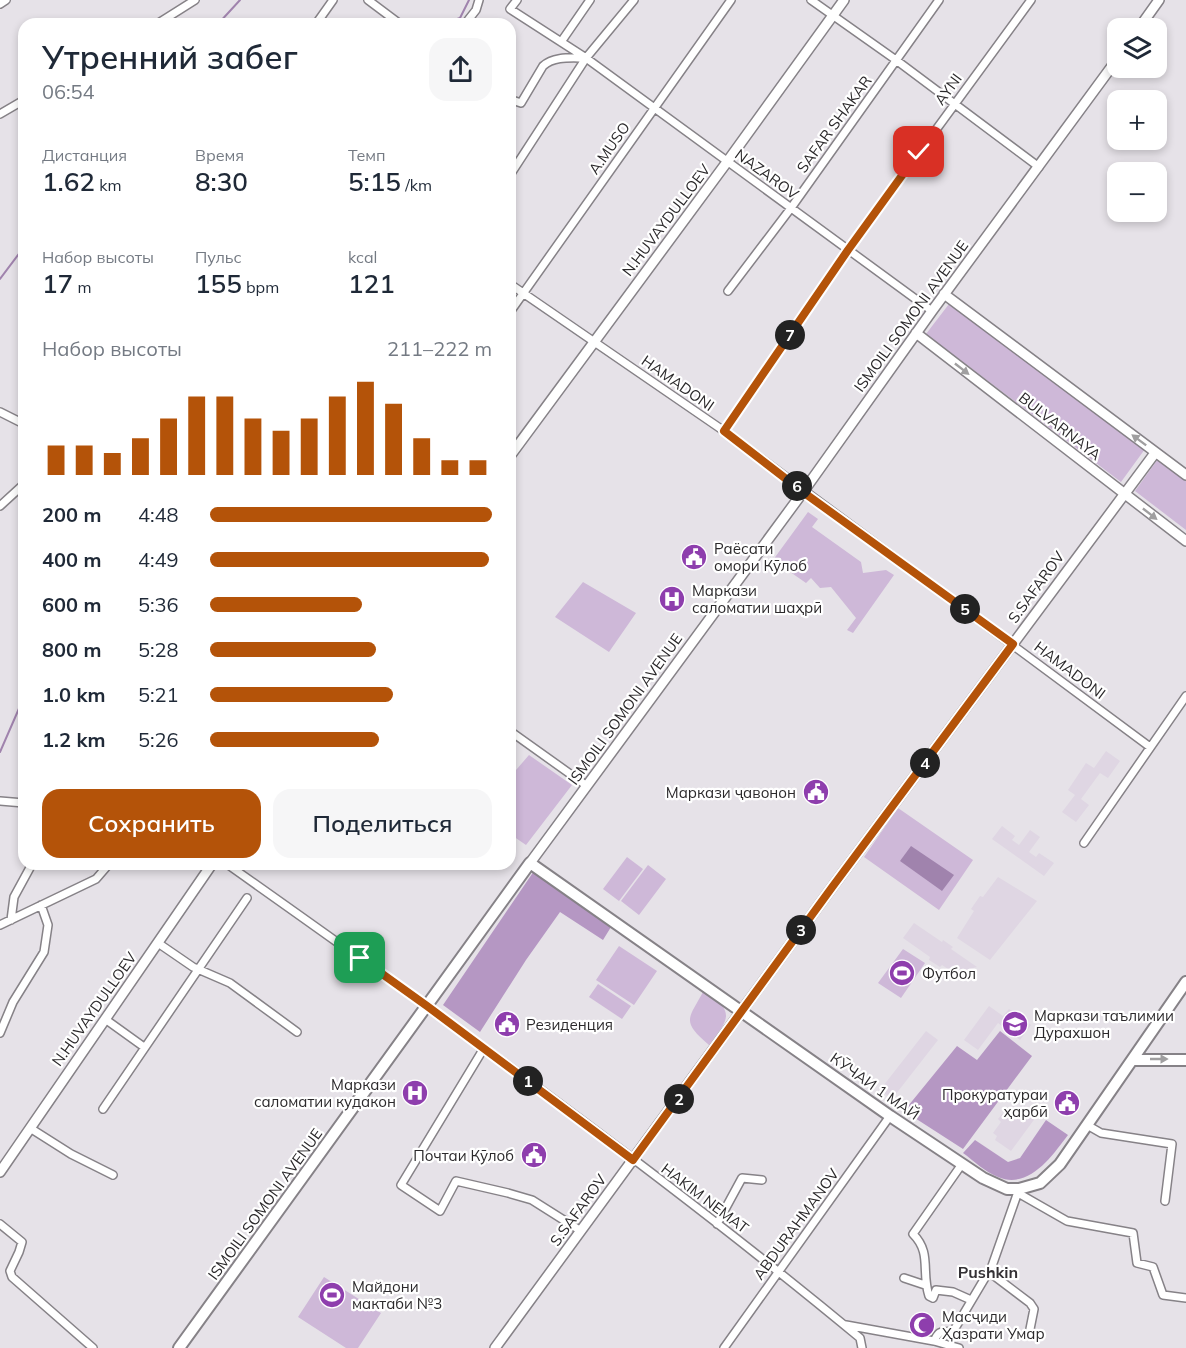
<!DOCTYPE html>
<html lang="ru">
<meta charset="utf-8">
<style>
:root{--surface:#fff;--page:#f6f6f7;--text:#1f2937;--muted:#747a83;--accent:#b45309}
body{margin:0;font-family:Mulish,sans-serif;background:var(--page);color:var(--text);height:100vh;display:flex;flex-direction:column;font-size:22px;white-space:nowrap}
*{box-sizing:border-box;margin:0}
p{font-size:20px;color:var(--muted)}
.icon{flex:none;width:33px;height:33px;fill:none;stroke:currentColor;stroke-width:2;stroke-linecap:round;stroke-linejoin:round}
.map{position:relative;flex:1;overflow:hidden}
.details{position:absolute;left:18px;top:18px;width:498px;height:852px;display:flex;flex-direction:column;background:var(--surface);border-radius:18px;box-shadow:0 3px 9px #0003}
.details>*{flex:none}
.fabs{position:absolute;left:1107px;top:18px;display:grid;gap:12px}
.fabs a{display:grid;place-items:center;width:60px;height:60px;border-radius:12px;background:var(--surface);box-shadow:0 3px 9px #0003;font-size:30px}
.pin{position:absolute;display:grid;place-items:center;width:51px;height:51px;color:#fff;margin:-26px;border-radius:12px;box-shadow:0 3px 9px #0006}
.km{position:absolute;width:30px;height:30px;margin:-15px;border-radius:50%;background:#222;color:#fff;font-size:16px;line-height:30px;text-align:center}
.round{display:grid;place-items:center;flex:none;width:63px;height:63px;border-radius:18px;background:var(--page)}
.head{display:flex;align-items:center;justify-content:space-between;height:102px;padding:0 24px}
h1{font-size:33px;font-weight:600;line-height:45px}
.metrics{display:grid;grid-template-columns:repeat(3,1fr);gap:9px;height:102px;padding:6px 24px}
.metrics div{display:grid;align-content:center}
.metrics b{font-size:26px;font-weight:600}
.metrics small{font-size:16px;font-weight:400}
.metrics p{font-size:16px}
.chart{height:168px;padding:12px 24px}
.chart p{display:flex;justify-content:space-between}
.chart svg{width:100%;height:108px;margin-top:6px;stroke:var(--accent);stroke-width:6}
.cta{display:flex;gap:12px;margin-top:auto;padding:12px 24px}
.cta a{flex:1;height:69px;border-radius:18px;background:var(--accent);color:#fff;font-size:24px;font-weight:600;line-height:69px;text-align:center}
.cta a+a{background:var(--page);color:var(--text)}
ul{padding:0 24px;list-style:none;font-size:20px}
li{display:grid;grid-template-columns:96px 72px 1fr;align-items:center;height:45px}
li i{height:15px;border-radius:8px;background:var(--accent)}
.map>svg:first-child{display:block}
.built{fill:#dfd6e3}
.green{fill:#ceb8d8}
.forest{fill:#b597c3}
.water{fill:#a083ad}
.lines{fill:none;stroke-linecap:round;stroke-linejoin:round}
.stream{stroke:#a083ad;stroke-width:2}
.street-casing{stroke:#868287;stroke-width:10}
.secondary-casing{stroke:#868287;stroke-width:12}
.primary-casing{stroke:#868287;stroke-width:14}
.street{stroke:#fff;stroke-width:7}
.secondary{stroke:#fff;stroke-width:9}
.primary{stroke:#fff;stroke-width:10}
.oneway{fill:#a09fa0}
.route-casing{stroke:#fff;stroke-width:12}
.route{stroke:#b45309;stroke-width:8}
.labels{text-anchor:middle;dominant-baseline:central;stroke-width:4.5;stroke-linejoin:round;paint-order:stroke}
.street-label{font-size:15px;fill:#2b292b;stroke:#fff}
.poi-label{font-size:15px;fill:#2b292b;stroke:#fff;text-anchor:start}
.neighbourhood-label{font-size:16px;font-weight:bold;fill:#343135;stroke:#fff}
</style>
<div class="map">
<svg width="1186" height="1348" viewBox="0 0 1186 1348">
<rect width="100%" height="100%" fill="#e6e2e8"/>
<!-- built -->
<path class="built" d="M1106,751L1120,761L1108,778L1100,773L1081,799L1089,805L1076,822L1062,812L1075,795L1068,790L1086,763L1094,768Z
M1002,826L1015,836L1012,840L1019,845L1030,830L1040,837L1029,852L1036,857L1039,853L1054,863L1044,876L992,839Z
M998,877L1037,901L990,960L957,938L974,911L971,909L980,896L983,897Z
M914,923L942,942L943,940L953,947L951,949L977,967L954,973L942,965L940,967L929,960L930,957L903,938Z
M989,1006L1003,1016L1009,1009L1031,1025L1020,1040L998,1023L978,1050L964,1040Z
M926,1031L938,1040L892,1099L880,1090Z
M1013,1106L1017,1109L1020,1106L1036,1117L1011,1151L995,1140L997,1136L993,1133L1001,1122L998,1119L1002,1114L1006,1116Z"/>
<!-- green -->
<path class="green" d="M949,304L1145,449L1121,482L926,334Z
M1158,459L1186,480V530L1135,491Z
M808,512L818,519L812,527L861,562L863,573L886,570L894,575L853,633L847,630L856,618L831,587L820,588L811,578L806,583L773,560Z
M583,582L636,613L609,652L555,617Z
M529,755L572,785L526,845L510,834V777Z
M898,808L973,860L939,910L864,857Z
M627,857L643,869L619,901L603,889Z
M648,865L666,879L639,915L621,901Z
M619,946L657,971L634,1005L596,980Z
M903,949L925,963L901,998L878,983Z
M598,984L631,1006L622,1019L589,997Z
M704,990C735,1012 730,1018 709,1045C680,1020 689,1019 704,990Z
M324,1277L381,1313L358,1348H346L298,1317Z"/>
<!-- forest -->
<path class="forest" d="M534,871L611,927L603,940L560,912L526,960L480,1032L443,1005Z
M1000,1031L1032,1056L963,1149L904,1111L957,1046L977,1060Z
M1046,1120L1068,1135C1052,1156 1029,1190 998,1177C985,1172 974,1161 963,1153L975,1140L1008,1162L1020,1158Z"/>
<!-- water -->
<path class="water" d="M911,846L954,875L942,891L900,861Z"/>
<g class="lines">
<!-- stream -->
<path class="stream" d="M218,24L240,0
M443,24L460,18L469,0
M0,279L24,247
M0,752L24,697"/>
<!-- street casing -->
<g class="street-casing">
<path id="street" d="M368,0L400,24
M517,0L510,9L586,58L932,311
M811,0L896,60L1039,167
M0,4L6,0
M157,24L195,0
M316,24L333,0
M465,24L476,10L479,0
M561,42L590,0
M510,103L512,100L521,103L543,66C554,56 571,58 585,58
M0,114L24,100
M510,175L586,58L634,0
M510,284L724,431L1150,747
M728,291L791,208L939,0
M510,312L731,0
M0,412L24,424
M724,431L848,250L1031,0
M0,506L24,484
M510,731L587,786
M0,801L24,803
M1084,843L1186,696
M227,864C442,1016 657,1170 860,1338L862,1348
M11,920L14,897L32,864
M0,925L96,879L109,864
M158,943L193,967L230,983L297,1032
M105,1019L144,1047
M0,1033L13,1002L44,952L48,925L41,905
M484,1048L401,1185L440,1211L456,1181L508,1193L532,1200L581,1231
M103,1109L247,898
M1087,1125L1101,1133L1172,1144L1165,1201
M30,1128L71,1154L113,1175
M962,1164L913,1234C932,1253 921,1271 929,1296L933,1298L936,1290L953,1292L971,1300
M1018,1193L1067,1221L1133,1233L1137,1263L1153,1267L1163,1295L1186,1298
M0,1224L22,1242L19,1252L10,1271L12,1277L93,1348
M717,1224L742,1178L762,1180
M989,1272L1030,1303L1034,1309L1030,1329
M904,1278L925,1285
M846,1325L934,1341L959,1348
M934,1341C941,1326 943,1335 954,1330L992,1266L1019,1189
M724,1348L890,1116"/>
</g>
<!-- secondary casing -->
<g class="secondary-casing">
<path id="secondary" d="M1139,28L1159,0
M944,294L1186,475
M916,333L1186,541
M510,456L727,162L844,0
M530,863L803,492L932,311L1118,58
M0,1172L212,864
M495,1348L833,886L1155,453"/>
</g>
<!-- primary casing -->
<g class="primary-casing">
<path id="primary" d="M1133,1060H1186
M179,1348L530,863L890,1116L983,1178L1007,1189H1019L1040,1183L1060,1164L1186,982"/>
</g>
<!-- street -->
<use href="#street" class="street"/>
<!-- secondary -->
<use href="#secondary" class="secondary"/>
<!-- primary -->
<use href="#primary" class="primary"/>
</g>
<!-- one-way arrows -->
<defs><path id="oneway-solid" d="M-6-.8H1V-3.2L6.5 0L1 3.2V.8H-6Z" transform="scale(1.5)"/></defs>
<g class="oneway">
<use href="#oneway-solid" transform="translate(962 369) rotate(38)"/>
<use href="#oneway-solid" transform="translate(1139 440) rotate(-143)"/>
<use href="#oneway-solid" transform="translate(1150 514) rotate(38)"/>
<use href="#oneway-solid" transform="translate(1159 1059)"/>
</g>
<g class="lines">
<!-- route casing -->
<g class="route-casing">
<path id="route" d="M360,958L427,1006L633,1160L833,886L1013,644L803,492L724,431L848,250L919,152"/>
</g>
<!-- route -->
<use href="#route" class="route"/>
</g>
<!-- icons -->
<defs>
<g id="civic-disc" transform="scale(1.35)"><circle r="9.5" fill="#8e3ead" stroke="#fff"/><path d="M-.6-6.5H3V-4.5H.6V-3L4-1V1h2V6H-6V1h2V-1L-.6-3ZM-1.2 2.5V6h2.4V2.5Z" fill="#fff"/></g>
<g id="hospital-disc" transform="scale(1.35)"><circle r="9.5" fill="#8e3ead" stroke="#fff"/><path d="M-5-5h3v3.5h4V-5h3V5h-3V1.5h-4V5h-3Z" fill="#fff"/></g>
<g id="stadium-disc" transform="scale(1.35)"><circle r="9.5" fill="#8e3ead" stroke="#fff"/><path d="M0-5a6.5 5 0 1 0 0 10a6.5 5 0 1 0 0-10ZM-3.5-1.8h7v3.6h-7Z" fill="#fff"/></g>
<g id="university-disc" transform="scale(1.35)"><circle r="9.5" fill="#8e3ead" stroke="#fff"/><path d="M0-5L7-2L0 1L-7-2ZM-4 1L0 2.5L4 1V4Q0 6-4 4Z" fill="#fff"/></g>
<g id="mosque-disc" transform="scale(1.35)"><circle r="9.5" fill="#8e3ead" stroke="#fff"/><path d="M3.5-4.9A6 6 0 1 0 3.5 4.9A5 5 0 1 1 3.5-4.9Z" fill="#fff"/></g>
</defs>
<g fill-rule="evenodd">
<use href="#civic-disc" x="694" y="557"/>
<use href="#hospital-disc" x="672" y="599"/>
<use href="#civic-disc" x="816" y="792"/>
<use href="#stadium-disc" x="902" y="973"/>
<use href="#civic-disc" x="507" y="1024"/>
<use href="#university-disc" x="1015" y="1024"/>
<use href="#hospital-disc" x="415" y="1093"/>
<use href="#civic-disc" x="1067" y="1103"/>
<use href="#civic-disc" x="534" y="1155"/>
<use href="#stadium-disc" x="332" y="1295"/>
<use href="#mosque-disc" x="922" y="1325"/>
</g>
<g class="labels">
<!-- street labels -->
<g class="street-label">
<text transform="translate(948 89) rotate(-54)">AYNI</text>
<text transform="translate(834 124) rotate(-54)">SAFAR SHAKAR</text>
<text transform="translate(609 148) rotate(-55)">A.MUSO</text>
<text transform="translate(767 174) rotate(36)">NAZAROV</text>
<text transform="translate(666 220) rotate(-53)">N.HUVAYDULLOEV</text>
<text transform="translate(911 316) rotate(-54)">ISMOILI SOMONI AVENUE</text>
<text transform="translate(678 383) rotate(35)">HAMADONI</text>
<text transform="translate(1060 426) rotate(38)">BULVARNAYA</text>
<text transform="translate(1036 587) rotate(-54)">S.SAFAROV</text>
<text transform="translate(1070 670) rotate(37)">HAMADONI</text>
<text transform="translate(625 709) rotate(-54)">ISMOILI SOMONI AVENUE</text>
<text transform="translate(94 1009) rotate(-55)">N.HUVAYDULLOEV</text>
<text transform="translate(875 1086) rotate(35)">КӮЧАИ 1 МАЙ</text>
<text transform="translate(705 1198) rotate(37)">HAKIM NEMAT</text>
<text transform="translate(265 1204) rotate(-54)">ISMOILI SOMONI AVENUE</text>
<text transform="translate(578 1210) rotate(-54)">S.SAFAROV</text>
<text transform="translate(796 1224) rotate(-54)">ABDURAHMANOV</text>
</g>
<!-- poi labels -->
<g class="poi-label">
<text x="714" y="548">Раёсати<tspan x="714" dy="17">омори Кӯлоб</tspan></text>
<text x="692" y="590">Маркази<tspan x="692" dy="17">саломатии шаҳрӣ</tspan></text>
<text x="796" y="792" text-anchor="end">Маркази ҷавонон</text>
<text x="922" y="973">Футбол</text>
<text x="1034" y="1015">Маркази таълимии<tspan x="1034" dy="17">Дурахшон</tspan></text>
<text x="526" y="1024">Резиденция</text>
<text x="396" y="1084" text-anchor="end">Маркази<tspan x="396" dy="17">саломатии кудакон</tspan></text>
<text x="1048" y="1094" text-anchor="end">Прокуратураи<tspan x="1048" dy="17">ҳарбӣ</tspan></text>
<text x="514" y="1155" text-anchor="end">Почтаи Кӯлоб</text>
<text x="352" y="1286">Майдони<tspan x="352" dy="17">мактаби №3</tspan></text>
<text x="942" y="1316">Масҷиди<tspan x="942" dy="17">Ҳазрати Умар</tspan></text>
</g>
<!-- neighbourhood labels -->
<g class="neighbourhood-label">
<text x="988" y="1272">Pushkin</text>
</g>
</g>
</svg>
<div class="fabs">
<a><svg class="icon" aria-label="layers" viewBox="0 0 24 24"><path d="M12 4l9 5-9 5-9-5zM3 14l9 5 9-5"/></svg></a>
<a>+</a>
<a>−</a>
</div>
<div class="pin" style="left:360px;top:958px;background:#1e9e55"><svg class="icon" aria-label="arrive" viewBox="0 0 24 24"><path d="M6 21V4h12l-3 4 3 4H6"/></svg></div>
<div class="pin" style="left:919px;top:152px;background:#d93025"><svg class="icon" aria-label="check" viewBox="0 0 24 24"><path d="M5 12l5 5 9-10"/></svg></div>
<b class="km" style="left:528px;top:1081px">1</b>
<b class="km" style="left:679px;top:1099px">2</b>
<b class="km" style="left:801px;top:930px">3</b>
<b class="km" style="left:925px;top:763px">4</b>
<b class="km" style="left:965px;top:609px">5</b>
<b class="km" style="left:797px;top:486px">6</b>
<b class="km" style="left:790px;top:335px">7</b>
<section class="details">
<div class="head"><div><h1>Утренний забег</h1><p>06:54</p></div><a class="round"><svg class="icon" aria-label="share" viewBox="0 0 24 24"><path d="M12 15V3M7 8l5-5 5 5M5 13v7h14v-7"/></svg></a></div>
<div class="metrics">
<div><p>Дистанция</p><b>1.62<small> km</small></b></div>
<div><p>Время</p><b>8:30</b></div>
<div><p>Темп</p><b>5:15<small> /km</small></b></div>
</div>
<div class="metrics">
<div><p>Набор высоты</p><b>17<small> m</small></b></div>
<div><p>Пульс</p><b>155<small> bpm</small></b></div>
<div><p>kcal</p><b>121</b></div>
</div>
<div class="chart"><p><span>Набор высоты</span>211–222 m</p>
<svg viewBox="0 0 160 44" preserveAspectRatio="none"><path d="M5 44V32M15 44V32M25 44V35M35 44V29M45 44V21M55 44V12M65 44V12M75 44V21M85 44V26M95 44V21M105 44V12M115 44V6M125 44V15M135 44V29M145 44V38M155 44V38"/></svg>
</div>
<ul>
<li><b>200 m</b>4:48<i style="width:100%"></i></li>
<li><b>400 m</b>4:49<i style="width:99%"></i></li>
<li><b>600 m</b>5:36<i style="width:54%"></i></li>
<li><b>800 m</b>5:28<i style="width:59%"></i></li>
<li><b>1.0 km</b>5:21<i style="width:65%"></i></li>
<li><b>1.2 km</b>5:26<i style="width:60%"></i></li>
</ul>
<div class="cta"><a>Сохранить</a><a>Поделиться</a></div>
</section>
</div>
